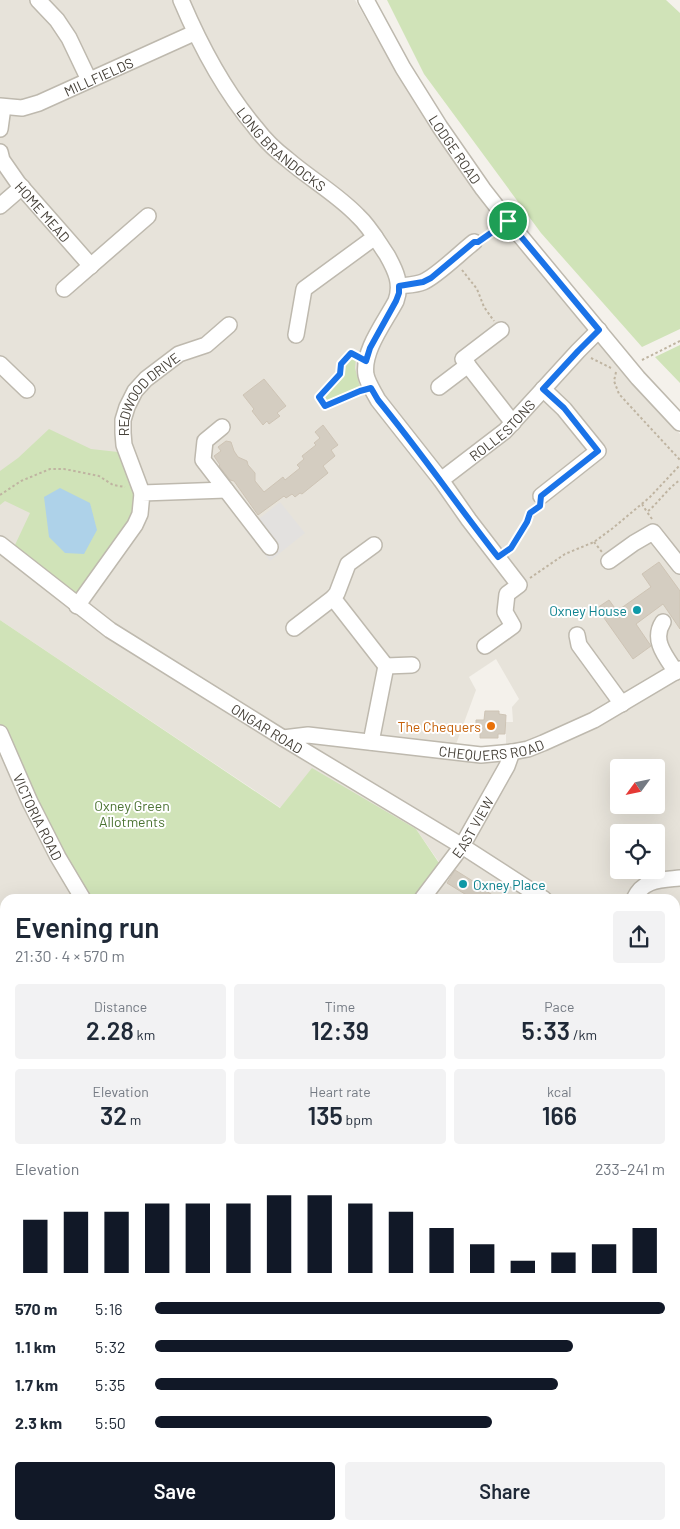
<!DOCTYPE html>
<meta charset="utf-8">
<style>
:root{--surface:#fff;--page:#f2f2f3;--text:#1f2937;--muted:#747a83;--accent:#111827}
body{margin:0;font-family:Barlow,sans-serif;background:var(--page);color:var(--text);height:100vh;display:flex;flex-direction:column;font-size:19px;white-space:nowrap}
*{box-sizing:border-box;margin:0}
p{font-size:16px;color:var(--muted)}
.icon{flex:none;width:28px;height:28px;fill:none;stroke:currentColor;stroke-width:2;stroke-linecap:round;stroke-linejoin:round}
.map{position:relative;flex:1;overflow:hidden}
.details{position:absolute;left:0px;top:894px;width:680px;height:636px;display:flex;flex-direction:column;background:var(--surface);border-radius:15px 15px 0 0;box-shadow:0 5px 20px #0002}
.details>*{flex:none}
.needle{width:32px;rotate:237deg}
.buttons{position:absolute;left:610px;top:759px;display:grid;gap:10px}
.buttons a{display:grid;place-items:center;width:55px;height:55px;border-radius:5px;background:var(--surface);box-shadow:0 5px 20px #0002;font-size:25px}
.pin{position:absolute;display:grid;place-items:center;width:42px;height:42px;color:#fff;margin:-21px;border:2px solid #fff;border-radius:50%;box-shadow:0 1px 5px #0007}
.round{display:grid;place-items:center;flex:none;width:52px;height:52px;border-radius:5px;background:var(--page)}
.overview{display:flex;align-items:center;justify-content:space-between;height:85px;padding:0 15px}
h1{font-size:28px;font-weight:600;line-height:38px}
.figures{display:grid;grid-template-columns:repeat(3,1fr);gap:8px;height:85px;padding:5px 15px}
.figures div{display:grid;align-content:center;border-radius:5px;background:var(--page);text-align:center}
.figures b{font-size:25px;font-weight:600}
.figures small{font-size:14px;font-weight:400}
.figures p{font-size:14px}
.chart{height:140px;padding:10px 15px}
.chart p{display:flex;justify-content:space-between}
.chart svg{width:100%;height:90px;margin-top:5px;stroke:var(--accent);stroke-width:6}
.primary-button{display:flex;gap:10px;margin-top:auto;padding:10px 15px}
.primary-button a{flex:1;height:58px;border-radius:5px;background:var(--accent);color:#fff;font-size:20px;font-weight:600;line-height:58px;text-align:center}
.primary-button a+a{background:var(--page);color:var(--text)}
ul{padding:0 15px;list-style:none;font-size:16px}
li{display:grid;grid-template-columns:80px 60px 1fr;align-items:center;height:38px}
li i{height:12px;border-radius:6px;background:var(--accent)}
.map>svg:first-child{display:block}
.residential{fill:#e7e3da;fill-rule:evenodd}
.green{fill:#d0e3b8}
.parking{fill:#e3e1df}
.water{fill:#aed2e9}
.building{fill:#d4cdc1;stroke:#cec4b5}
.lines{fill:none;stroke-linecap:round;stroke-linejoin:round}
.minor-casing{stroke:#beb9ae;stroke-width:18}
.path{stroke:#bfb4a1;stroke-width:2;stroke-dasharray:2.5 2.5;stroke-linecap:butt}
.minor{stroke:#fff;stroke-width:15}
.route-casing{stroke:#fff;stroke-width:10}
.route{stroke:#1a73e8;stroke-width:6}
.culture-dot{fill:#0f9aa8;stroke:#fff;stroke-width:2}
.food-dot{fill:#e8710a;stroke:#fff;stroke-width:2}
.labels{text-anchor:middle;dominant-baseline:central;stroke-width:4;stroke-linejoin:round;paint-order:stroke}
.street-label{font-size:14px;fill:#47423a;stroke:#fff}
.culture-label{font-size:14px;fill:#0d838f;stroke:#fff;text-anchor:end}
.food-label{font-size:14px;fill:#c56008;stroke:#fff;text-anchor:end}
.park-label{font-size:14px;fill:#4b7332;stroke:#fff}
</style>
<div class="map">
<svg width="680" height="1529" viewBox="0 0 680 1529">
<rect width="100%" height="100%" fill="#f4f1eb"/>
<!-- residential -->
<path class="residential" d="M0,0H355L376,37L477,188L631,379L680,434V925L675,930V899H420L439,862L416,829L281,808L0,620ZM496,659L519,699L512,707L513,722H506V746L483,748L455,747L476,690L469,677ZM619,768H656V805H619ZM619,832H656V870H619Z
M0,733L83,899H5V1009L0,999Z
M675,982L680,985V1181H675Z"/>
<!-- green -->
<path class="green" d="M387,0H666L680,13V329L642,347L541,233L424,74Z
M680,345V383L655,357Z
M351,353L356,357L355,368L361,391L325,406L319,397L339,374L341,364Z
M49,429L91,449L127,453L138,505L128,525L77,602L14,547L30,513L5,501L0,505V471L18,458Z
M0,620L280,808L312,768L416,829L439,863L444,871L420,899H83L0,733Z
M0,999L5,1009V1078L0,1081Z"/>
<!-- parking -->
<path class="parking" d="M280,502L305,533L270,561L245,530Z"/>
<!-- water -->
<path class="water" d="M60,488L90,503L97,530L84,554L65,553L49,537L44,497Z"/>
<!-- building -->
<path class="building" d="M264,379L286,406L277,413L280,416L269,424L267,421L263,425L252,411L254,409L243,395Z
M323,425L338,445L331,450L335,456L323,466L328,473L302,494L300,493L295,497L292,494L286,498L284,496L258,515L234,481L230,480L219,466L220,465L214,456L221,451L218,447L226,441L231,442L234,451L238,457L247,461L248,465L255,473V481L264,492L283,477L285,480L300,468L297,465L304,459L302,456L316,445L314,443L320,438L315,432Z
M659,562L680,591V629L663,604L636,624L651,646L633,659L597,608L609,600L617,611L651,587L642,574Z
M485,711H499V714L506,715L505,734H498V738H480V731H476V720H484Z
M455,870L479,885L478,886L499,899H473L447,883Z"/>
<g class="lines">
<!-- minor casing -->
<g class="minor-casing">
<g id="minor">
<path d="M38,0L57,20L69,38L89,80"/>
<path id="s1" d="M181,0C200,45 223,89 255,127C264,139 275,150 287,159C310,179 337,194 358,216C370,227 378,242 387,255C396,271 402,284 396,301C385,322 362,351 366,375C368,384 374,392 378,400L441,480L469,520L519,585L507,594L505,612L513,626L485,646"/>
<path id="s2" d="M366,0L403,68L440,127L483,189L508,221L638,378L680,423"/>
<path id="s3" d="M0,106L22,108L39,103L194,33"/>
<path d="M0,129L3,107"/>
<path id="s4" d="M0,152L2,160L18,183L91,266"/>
<path d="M0,206L22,187"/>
<path d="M399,286C407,285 416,285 423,282C437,276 461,252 474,242"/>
<path d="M64,289L148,216"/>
<path d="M501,330L463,359L513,423"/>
<path d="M296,335L304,289L375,237"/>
<path d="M0,364L27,390"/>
<path d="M439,387L468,365"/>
<path d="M222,427L205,441L203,460L270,547"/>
<path id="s5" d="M441,480L505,431L578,351L599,330"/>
<path id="s6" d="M142,493L124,445L123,433V420L127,407L135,391L146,379L179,354L206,345L229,325"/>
<path d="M541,496L598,451L564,409L543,389"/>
<path id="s7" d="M0,544L110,630L283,738L462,846L544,899"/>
<path d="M609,561L634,543L653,532L680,566"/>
<path d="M333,598L337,593L348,564L374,545"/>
<path d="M77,606L135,525L140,514L142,493L226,490"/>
<path d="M663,622C651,640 666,657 676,672"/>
<path d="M294,628L333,598L386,666L412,665"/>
<path d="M577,635L579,645L622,704"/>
<path id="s8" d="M0,733L30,802L58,857L83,899"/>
<path id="s9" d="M283,738L308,735L481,755L512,752L528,749L543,743L594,720L680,669"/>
<path d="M371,742L386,666"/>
<path id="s10" d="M422,899L462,846L507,766L512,752"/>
<path d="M634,899C643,879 661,880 680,878"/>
<path d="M675,978L680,981"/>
<path d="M359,1529V1525"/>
</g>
</g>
<!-- path -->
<path class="path" d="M485,237L498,228
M462,270L477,289L484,307L494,321
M355,356L351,353L341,364L340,374L319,397L325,406L359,391
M591,358L611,368
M642,360L680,341
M616,372L614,381L619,394L680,460
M0,495L21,481L50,469H64L99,476L113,485L125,487
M642,504L647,512
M652,519L647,512C659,502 667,489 680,480
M594,542L602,552
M509,550L511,548C517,538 529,514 536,509
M530,578L565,554L594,542L613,528L650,497L680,465
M0,1086H5
M0,1383L5,1378
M0,1399V1402L5,1406
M163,1525L168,1529"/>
<!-- minor -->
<use href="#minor" class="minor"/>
</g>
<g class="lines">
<!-- route casing -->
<g class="route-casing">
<path id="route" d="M508,221L599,330L578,351L543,389L564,408L598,451L541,496L540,506L530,513L527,522L511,548L498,557C457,505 420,451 378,400L371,388L360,391L325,406L319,397L340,374L341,364L351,353L366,361L370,348L396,301L399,293V286L423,282L431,278L474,242H478Z"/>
</g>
<!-- route -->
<use href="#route" class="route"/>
</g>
<!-- markers -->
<g class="culture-dot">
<circle cx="637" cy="610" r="5"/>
<circle cx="463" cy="884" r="5"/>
</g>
<circle class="food-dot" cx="491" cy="726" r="5"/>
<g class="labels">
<!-- street labels -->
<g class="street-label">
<text stroke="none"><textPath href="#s3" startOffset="105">MILLFIELDS</textPath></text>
<text stroke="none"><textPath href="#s1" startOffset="182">LONG BRANDOCKS</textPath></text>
<text stroke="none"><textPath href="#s2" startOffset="174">LODGE ROAD</textPath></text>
<text stroke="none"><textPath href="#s4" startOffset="74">HOME MEAD</textPath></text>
<text stroke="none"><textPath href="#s6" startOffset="112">REDWOOD DRIVE</textPath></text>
<text stroke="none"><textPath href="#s5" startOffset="79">ROLLESTONS</textPath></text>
<text stroke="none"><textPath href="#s7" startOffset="325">ONGAR ROAD</textPath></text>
<text stroke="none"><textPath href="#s9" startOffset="210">CHEQUERS ROAD</textPath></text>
<text stroke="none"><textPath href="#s8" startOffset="92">VICTORIA ROAD</textPath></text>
<text stroke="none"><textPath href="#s10" startOffset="88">EAST VIEW</textPath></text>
</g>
<!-- culture labels -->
<g class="culture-label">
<text x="627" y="610">Oxney House</text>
<text x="473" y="884" text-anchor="start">Oxney Place</text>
</g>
<!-- food labels -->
<g class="food-label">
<text x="481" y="726">The Chequers</text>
</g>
<!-- park labels -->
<g class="park-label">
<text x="132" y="805">Oxney Green<tspan x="132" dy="16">Allotments</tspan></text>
</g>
</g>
</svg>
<div class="buttons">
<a><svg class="needle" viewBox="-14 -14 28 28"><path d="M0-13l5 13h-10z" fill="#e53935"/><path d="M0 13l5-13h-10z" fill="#747a83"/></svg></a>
<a><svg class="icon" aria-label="locate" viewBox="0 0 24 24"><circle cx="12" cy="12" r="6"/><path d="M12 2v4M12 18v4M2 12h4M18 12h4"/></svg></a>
</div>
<div class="pin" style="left:508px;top:221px;background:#1e9e55"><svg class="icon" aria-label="arrive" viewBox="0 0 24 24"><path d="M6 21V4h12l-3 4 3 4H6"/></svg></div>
<section class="details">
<div class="overview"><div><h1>Evening run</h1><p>21:30 · 4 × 570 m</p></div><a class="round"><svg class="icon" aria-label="share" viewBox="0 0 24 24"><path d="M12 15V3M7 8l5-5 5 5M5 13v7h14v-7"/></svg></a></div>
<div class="figures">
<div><p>Distance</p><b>2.28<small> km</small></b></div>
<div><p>Time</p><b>12:39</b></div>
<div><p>Pace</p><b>5:33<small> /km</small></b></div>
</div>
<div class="figures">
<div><p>Elevation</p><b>32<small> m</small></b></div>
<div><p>Heart rate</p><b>135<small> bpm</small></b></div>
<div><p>kcal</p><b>166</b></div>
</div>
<div class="chart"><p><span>Elevation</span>233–241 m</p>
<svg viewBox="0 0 160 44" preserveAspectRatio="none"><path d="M5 44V18M15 44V14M25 44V14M35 44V10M45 44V10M55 44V10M65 44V6M75 44V6M85 44V10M95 44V14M105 44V22M115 44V30M125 44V38M135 44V34M145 44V30M155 44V22"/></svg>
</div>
<ul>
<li><b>570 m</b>5:16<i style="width:100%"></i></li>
<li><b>1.1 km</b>5:32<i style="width:82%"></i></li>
<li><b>1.7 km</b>5:35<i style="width:79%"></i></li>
<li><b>2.3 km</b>5:50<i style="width:66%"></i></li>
</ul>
<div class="primary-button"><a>Save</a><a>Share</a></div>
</section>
</div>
